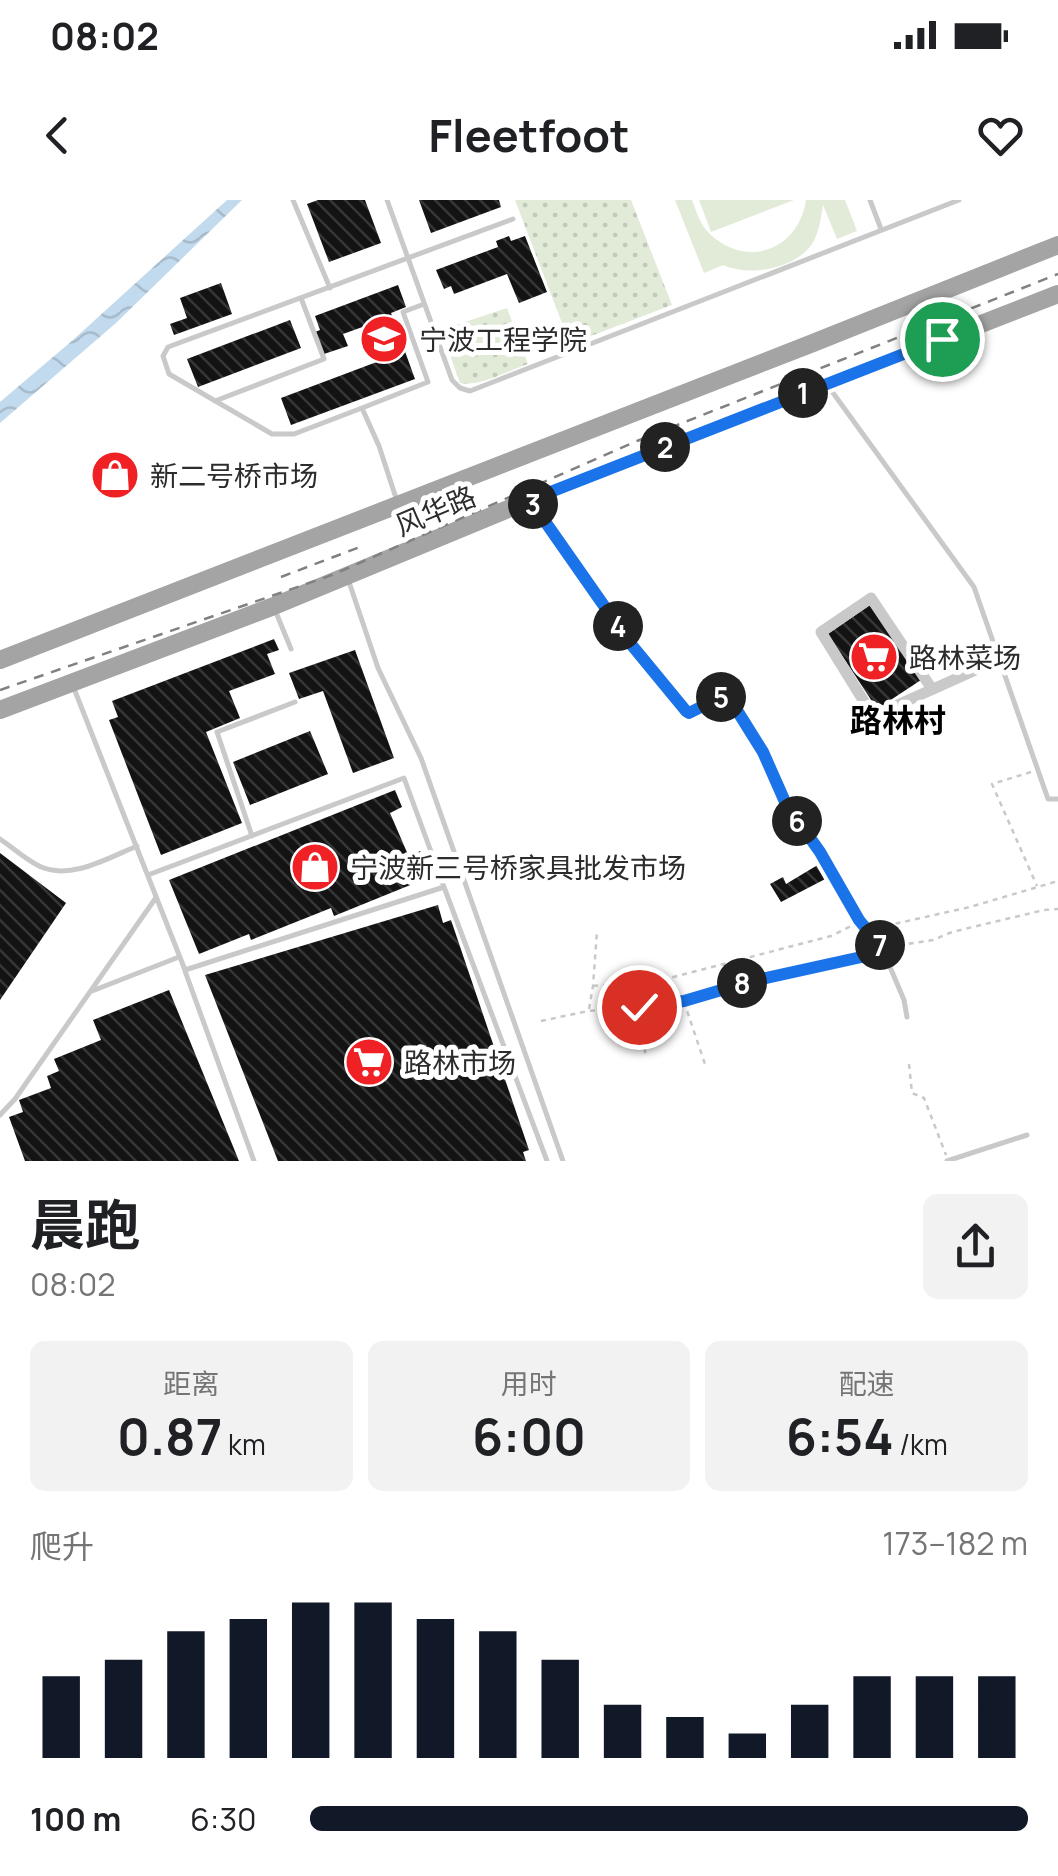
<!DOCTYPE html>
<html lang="zh">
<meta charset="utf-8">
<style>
:root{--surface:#fff;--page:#f2f2f2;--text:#202124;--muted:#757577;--accent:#111827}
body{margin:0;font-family:Manrope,"Noto Sans SC",sans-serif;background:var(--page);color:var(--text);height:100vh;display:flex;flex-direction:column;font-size:38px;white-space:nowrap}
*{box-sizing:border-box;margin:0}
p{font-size:32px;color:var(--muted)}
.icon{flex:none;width:55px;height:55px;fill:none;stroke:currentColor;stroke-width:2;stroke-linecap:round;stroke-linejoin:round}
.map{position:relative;height:961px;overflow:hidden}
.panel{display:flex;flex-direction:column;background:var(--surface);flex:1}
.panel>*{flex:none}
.pin{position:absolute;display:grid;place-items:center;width:85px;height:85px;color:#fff;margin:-42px;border:5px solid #fff;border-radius:50%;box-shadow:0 2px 10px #0007}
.km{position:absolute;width:50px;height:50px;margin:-25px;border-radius:50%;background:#222;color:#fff;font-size:28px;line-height:50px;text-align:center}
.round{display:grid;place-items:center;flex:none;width:105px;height:105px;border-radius:15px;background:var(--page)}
.head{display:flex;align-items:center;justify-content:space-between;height:170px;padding:0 30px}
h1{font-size:55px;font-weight:700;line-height:75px}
.figures{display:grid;grid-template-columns:repeat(3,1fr);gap:15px;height:170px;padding:10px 30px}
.figures div{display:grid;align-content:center;border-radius:15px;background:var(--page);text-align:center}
.figures b{font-size:50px;font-weight:700}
.figures small{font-size:28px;font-weight:400}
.figures p{font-size:28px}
.chart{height:280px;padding:20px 30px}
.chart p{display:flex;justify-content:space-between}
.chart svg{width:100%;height:180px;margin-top:10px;stroke:var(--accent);stroke-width:6}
ul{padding:0 30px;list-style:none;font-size:32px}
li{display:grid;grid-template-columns:160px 120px 1fr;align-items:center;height:75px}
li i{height:25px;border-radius:12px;background:var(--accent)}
.status{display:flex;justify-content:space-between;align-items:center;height:70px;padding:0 50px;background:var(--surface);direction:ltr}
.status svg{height:28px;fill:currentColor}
header{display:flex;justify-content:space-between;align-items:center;height:130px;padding:0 30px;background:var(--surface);font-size:45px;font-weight:700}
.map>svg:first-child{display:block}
.grass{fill:url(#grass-dots)}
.pitch{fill:#e1ebd8}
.water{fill:url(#water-waves)}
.building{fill:url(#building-back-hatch)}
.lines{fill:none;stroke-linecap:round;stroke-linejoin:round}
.path{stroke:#c9c9c9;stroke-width:2.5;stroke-dasharray:5 5;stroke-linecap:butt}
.service{stroke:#c9c9c9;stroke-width:5}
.minor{stroke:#c9c9c9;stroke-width:11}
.primary{stroke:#a4a4a4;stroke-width:18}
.rail{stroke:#818181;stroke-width:2.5;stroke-dasharray:10 8;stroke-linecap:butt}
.route-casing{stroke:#fff;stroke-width:20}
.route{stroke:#1a73e8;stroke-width:12}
.labels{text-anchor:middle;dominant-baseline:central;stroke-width:10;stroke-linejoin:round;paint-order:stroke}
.poi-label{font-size:28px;fill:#2c2c2c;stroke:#fff;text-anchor:start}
.street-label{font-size:28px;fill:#2c2c2c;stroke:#fff}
.quarter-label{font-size:32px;font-weight:bold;fill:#000;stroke:#fff}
</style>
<div class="status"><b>08:02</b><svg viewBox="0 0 49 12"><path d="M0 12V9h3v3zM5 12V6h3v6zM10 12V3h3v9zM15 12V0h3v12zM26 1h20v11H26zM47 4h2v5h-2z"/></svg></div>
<header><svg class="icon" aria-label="back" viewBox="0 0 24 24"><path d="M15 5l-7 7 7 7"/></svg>Fleetfoot<svg class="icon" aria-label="heart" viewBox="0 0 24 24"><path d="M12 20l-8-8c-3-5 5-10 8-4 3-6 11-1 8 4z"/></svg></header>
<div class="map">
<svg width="1058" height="961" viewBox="0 0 1058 961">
<defs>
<pattern id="grass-dots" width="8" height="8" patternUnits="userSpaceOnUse" patternTransform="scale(2.5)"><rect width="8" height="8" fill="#e1ebd8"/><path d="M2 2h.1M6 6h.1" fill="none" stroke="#c1caba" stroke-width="1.8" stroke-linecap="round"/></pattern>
<pattern id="water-waves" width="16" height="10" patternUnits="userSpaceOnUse" patternTransform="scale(2.5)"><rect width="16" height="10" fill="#c2daed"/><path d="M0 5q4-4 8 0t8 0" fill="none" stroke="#a7bbcb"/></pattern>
<pattern id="building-back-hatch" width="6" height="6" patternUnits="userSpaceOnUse" patternTransform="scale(2.5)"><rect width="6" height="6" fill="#131313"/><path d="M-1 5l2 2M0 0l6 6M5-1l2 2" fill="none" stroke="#363636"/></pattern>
</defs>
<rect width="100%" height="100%" fill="#fff"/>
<!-- grass -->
<path class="grass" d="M515,0H631L672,105L570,144Z
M507,108L528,164C507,171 480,187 460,183L441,130Z"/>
<!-- pitch -->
<path class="pitch" d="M675,0H692C697,13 700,25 711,35C748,69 799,49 806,0H845L857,31L837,39L823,5C821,18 819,33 812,44C795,69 749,77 723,65L704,73Z
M699,0H794L711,32Z"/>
<!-- water -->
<path class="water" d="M227,0H242L116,123L0,223V202L73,140Z"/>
<!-- building -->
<path class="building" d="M318,0H365L381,43L329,62L307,4Z
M419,0H499L501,7L431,33Z
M509,36L511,41L525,36L547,92L519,103L507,74L454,94L451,86L444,89L436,70L498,47L496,41Z
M221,83L232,114L174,135L170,124L187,118L180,98Z
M398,85L406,107L391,113L415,179L291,225L281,198L382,160L368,125L343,134L348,146L324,154L315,132L320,130L315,116Z
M290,120L301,148L198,187L187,159Z
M870,405L921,480L877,509L828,434Z
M274,439L279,450L267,454L275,474L229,491L240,518L206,532L242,623L161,655L109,520L118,517L112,501Z
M355,450L394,558L353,573L323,491L299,499L289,473Z
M310,531L328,574L250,605L233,562Z
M395,590L402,607L390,613L409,657L420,651L430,677L334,716L331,708L251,740L249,734L199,754L169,680Z
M0,653L66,703L0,800Z
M821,663L831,676L781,702L770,684L783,677L786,684Z
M438,705L443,723L451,720L529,950L523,952L526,961H278L205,775Z
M169,790L239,961H25L9,917L23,912L19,900L51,888L47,876L59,871L54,859L101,840L93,820Z"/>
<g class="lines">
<!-- path -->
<path class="path" d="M1031,572L992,584L1037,686
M876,728L970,707L1058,681
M889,747L933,740L952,732L1044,710L1058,709
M593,786L658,781L831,736L853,725
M684,802L706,867
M589,809L593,786L597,731
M639,809L638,817L646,856
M541,821L588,811L639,807L684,801L751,781L866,756L872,751
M909,864L912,893L924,898L946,955"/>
<!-- service -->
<path class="service" d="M293,0L330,88
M387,0L452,180L460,188L470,191L959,0
M870,0L881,29
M828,186L974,387L1048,599H1058
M215,201L324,159L301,98
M362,208L294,234H272L169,174L163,156L168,147L513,19
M397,301L379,246L362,208L428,182L403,112L424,104
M534,305L630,443L685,511L689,513L723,496L738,512L763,551L786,604L820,652L859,720L882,748L904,800L907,817
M348,379L378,468L421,558L563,961
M275,410L291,449
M73,486L185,770L444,687L404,578L148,675
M252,636L217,532L295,502
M0,639C12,647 25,659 39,666C70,681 108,658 137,646
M444,687L547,961
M185,771L254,961
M92,791L179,757
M0,915L15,899L155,699
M947,961L1027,935"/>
<!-- minor -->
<path class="minor" d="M932,489L871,398L821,432L873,516L1000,459"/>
<!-- primary -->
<path class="primary" d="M0,460L813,143L1058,45
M0,510L274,406L530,300L1058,94"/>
<!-- rail -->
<path class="rail" d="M281,377L365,345
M0,490L332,375L637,241L1058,74"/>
</g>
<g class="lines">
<!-- route casing -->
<g class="route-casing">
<path id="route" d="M639,807L684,801L752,781L866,756L874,750L882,748L859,720L820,652L786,604L763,552L738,512L723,496L689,513L686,511L630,443L530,300L942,139"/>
</g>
<!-- route -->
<use href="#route" class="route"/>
</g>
<!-- icons -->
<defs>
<g id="university-disc" transform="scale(2.5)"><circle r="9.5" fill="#f02124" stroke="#fff"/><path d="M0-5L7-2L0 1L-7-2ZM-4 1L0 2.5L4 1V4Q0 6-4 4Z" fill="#fff"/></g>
<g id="shop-disc" transform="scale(2.5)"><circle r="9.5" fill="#f02124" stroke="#fff"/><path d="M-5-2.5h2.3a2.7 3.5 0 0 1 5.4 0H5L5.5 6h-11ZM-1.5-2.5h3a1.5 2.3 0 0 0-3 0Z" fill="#fff"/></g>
<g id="supermarket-disc" transform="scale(2.5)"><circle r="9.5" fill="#f02124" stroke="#fff"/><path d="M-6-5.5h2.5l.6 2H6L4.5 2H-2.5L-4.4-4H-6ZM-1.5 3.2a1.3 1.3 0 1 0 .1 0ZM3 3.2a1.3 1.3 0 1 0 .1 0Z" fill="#fff"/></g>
</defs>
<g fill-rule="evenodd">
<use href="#university-disc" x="384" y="139"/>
<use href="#shop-disc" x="115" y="275"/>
<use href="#supermarket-disc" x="874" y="457"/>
<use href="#shop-disc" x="315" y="667"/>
<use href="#supermarket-disc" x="369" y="862"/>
</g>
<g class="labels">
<!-- poi labels -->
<g class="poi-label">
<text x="419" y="139">宁波工程学院</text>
<text x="150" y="275">新二号桥市场</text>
<text x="909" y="457">路林菜场</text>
<text x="350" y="667">宁波新三号桥家具批发市场</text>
<text x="404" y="862">路林市场</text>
</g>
<!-- street labels -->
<g class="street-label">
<text transform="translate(435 310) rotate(-23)">风华路</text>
</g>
<!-- quarter labels -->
<g class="quarter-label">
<text x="898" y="520">路林村</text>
</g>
</g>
</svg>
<div class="pin" style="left:942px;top:139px;background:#1e9e55"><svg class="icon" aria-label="arrive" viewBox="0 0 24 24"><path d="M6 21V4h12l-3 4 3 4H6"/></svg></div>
<div class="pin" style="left:639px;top:807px;background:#d93025"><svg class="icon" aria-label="check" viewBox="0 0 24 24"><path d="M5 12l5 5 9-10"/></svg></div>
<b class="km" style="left:803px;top:193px">1</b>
<b class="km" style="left:665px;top:247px">2</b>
<b class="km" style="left:533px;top:304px">3</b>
<b class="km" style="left:618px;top:426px">4</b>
<b class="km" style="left:721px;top:497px">5</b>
<b class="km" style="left:797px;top:621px">6</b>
<b class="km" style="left:880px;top:745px">7</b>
<b class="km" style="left:742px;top:783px">8</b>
</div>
<section class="panel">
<div class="head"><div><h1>晨跑</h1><p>08:02</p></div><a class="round"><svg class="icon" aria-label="share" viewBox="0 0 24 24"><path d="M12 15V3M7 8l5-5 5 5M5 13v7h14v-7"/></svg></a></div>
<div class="figures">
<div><p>距离</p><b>0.87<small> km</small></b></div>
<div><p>用时</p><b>6:00</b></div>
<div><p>配速</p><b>6:54<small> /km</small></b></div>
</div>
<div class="chart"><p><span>爬升</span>173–182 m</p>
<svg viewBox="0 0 160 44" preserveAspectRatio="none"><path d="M5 44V24M15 44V20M25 44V13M35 44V10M45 44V6M55 44V6M65 44V10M75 44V13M85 44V20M95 44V31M105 44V34M115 44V38M125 44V31M135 44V24M145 44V24M155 44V24"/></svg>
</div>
<ul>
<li><b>100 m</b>6:30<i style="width:100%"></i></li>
</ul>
</section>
